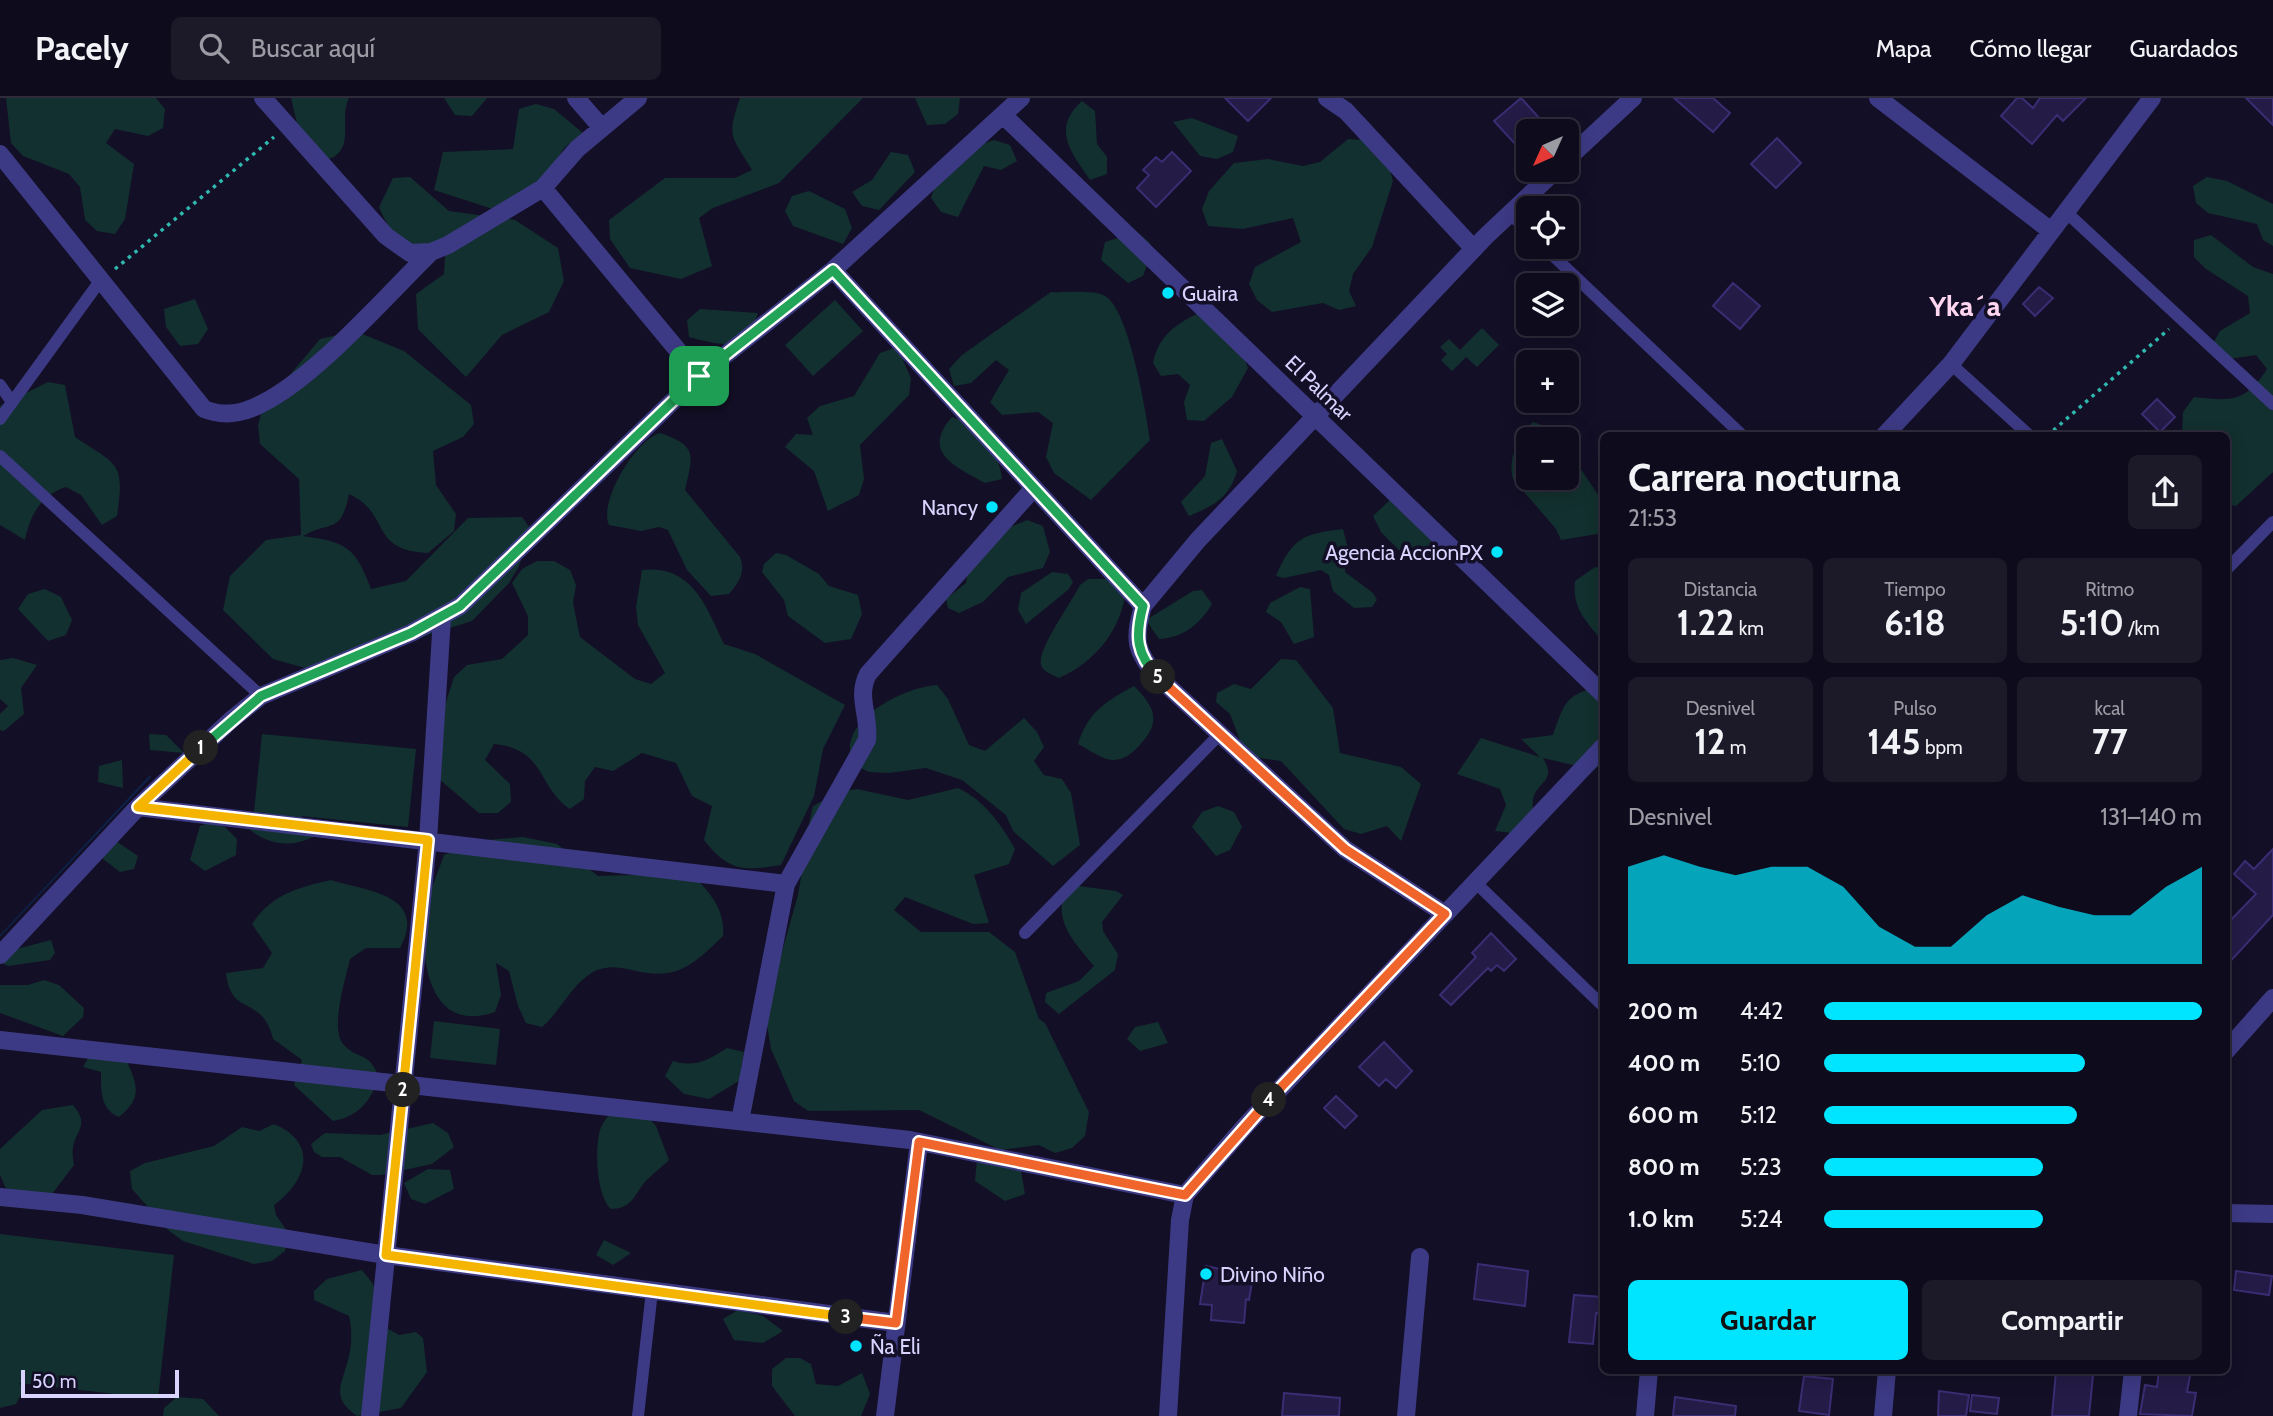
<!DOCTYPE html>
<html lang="es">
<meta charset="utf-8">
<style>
:root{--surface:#0e0b1c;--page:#1c1929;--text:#f1f3f6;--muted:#9b9ba3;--line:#2e2b3b;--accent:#00e5ff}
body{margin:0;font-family:Cabin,sans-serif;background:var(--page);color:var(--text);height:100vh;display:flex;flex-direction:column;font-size:26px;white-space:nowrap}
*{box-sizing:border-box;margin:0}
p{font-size:23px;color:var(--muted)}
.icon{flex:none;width:38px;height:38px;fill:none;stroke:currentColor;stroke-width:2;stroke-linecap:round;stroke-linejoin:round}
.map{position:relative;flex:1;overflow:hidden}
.panel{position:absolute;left:1600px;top:334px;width:630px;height:942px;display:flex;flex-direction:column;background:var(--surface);border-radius:10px;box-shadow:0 4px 18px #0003,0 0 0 2px var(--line)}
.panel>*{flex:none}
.needle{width:46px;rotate:225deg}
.controls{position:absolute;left:1516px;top:21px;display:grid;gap:14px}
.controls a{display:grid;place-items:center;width:63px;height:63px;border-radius:10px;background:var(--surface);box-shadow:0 4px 18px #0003,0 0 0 2px var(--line);font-size:35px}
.scale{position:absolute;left:21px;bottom:18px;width:158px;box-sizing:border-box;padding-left:7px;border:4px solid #d9d4ff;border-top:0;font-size:19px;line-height:24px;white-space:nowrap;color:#d9d4ff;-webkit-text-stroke:5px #130f26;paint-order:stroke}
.pin{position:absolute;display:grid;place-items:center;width:60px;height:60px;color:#fff;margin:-30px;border-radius:14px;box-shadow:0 4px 10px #0006}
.km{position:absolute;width:35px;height:35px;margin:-18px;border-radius:50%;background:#222;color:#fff;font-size:19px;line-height:35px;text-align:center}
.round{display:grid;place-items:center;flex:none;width:74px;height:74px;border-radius:10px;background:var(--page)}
.head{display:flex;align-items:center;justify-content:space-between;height:119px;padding:0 28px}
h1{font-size:38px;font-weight:700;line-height:52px}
.stats{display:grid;grid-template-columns:repeat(3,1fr);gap:10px;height:119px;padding:7px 28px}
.stats div{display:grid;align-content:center;border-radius:10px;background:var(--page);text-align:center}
.stats b{font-size:35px;font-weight:700}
.stats small{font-size:19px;font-weight:400}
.stats p{font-size:19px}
.chart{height:196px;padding:14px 28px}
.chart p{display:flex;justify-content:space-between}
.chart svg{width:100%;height:126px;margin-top:7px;fill:var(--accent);opacity:.7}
.button{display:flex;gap:14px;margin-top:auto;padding:14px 28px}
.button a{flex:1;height:80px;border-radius:10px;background:var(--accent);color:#111;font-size:28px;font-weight:700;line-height:80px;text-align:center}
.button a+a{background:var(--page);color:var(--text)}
ul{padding:0 28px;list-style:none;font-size:23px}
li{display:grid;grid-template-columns:112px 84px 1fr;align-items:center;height:52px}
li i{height:18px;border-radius:9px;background:var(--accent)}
header{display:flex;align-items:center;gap:42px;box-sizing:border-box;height:98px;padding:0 35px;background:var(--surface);border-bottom:2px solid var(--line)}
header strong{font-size:33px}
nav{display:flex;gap:38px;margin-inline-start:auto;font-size:24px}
.search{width:490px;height:63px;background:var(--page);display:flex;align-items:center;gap:18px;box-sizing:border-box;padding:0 24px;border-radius:10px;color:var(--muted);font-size:26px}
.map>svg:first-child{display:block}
.green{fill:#12302f}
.water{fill:#0c2248}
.building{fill:#241b47;stroke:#3b2d73;stroke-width:2}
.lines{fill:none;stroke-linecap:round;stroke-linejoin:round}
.path{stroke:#2fb8b0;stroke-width:3.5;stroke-dasharray:3.5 5;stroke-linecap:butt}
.service{stroke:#3d3a85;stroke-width:12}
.minor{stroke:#3d3a85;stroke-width:18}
.split-1-casing{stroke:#fff;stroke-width:14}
.split-2-casing{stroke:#fff;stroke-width:14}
.split-3-casing{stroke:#fff;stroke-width:14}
.split-4-casing{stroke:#fff;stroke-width:14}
.split-5-casing{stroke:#fff;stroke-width:14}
.split-6-casing{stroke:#fff;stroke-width:14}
.split-1{stroke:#22a559;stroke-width:9}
.split-2{stroke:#f5b400;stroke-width:9}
.split-3{stroke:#f5b400;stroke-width:9}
.split-4{stroke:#f0652b;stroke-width:9}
.split-5{stroke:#f0652b;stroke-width:9}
.split-6{stroke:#22a559;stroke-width:9}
.poi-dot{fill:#00e5ff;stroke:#130f26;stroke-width:2.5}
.labels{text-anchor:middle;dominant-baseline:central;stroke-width:7;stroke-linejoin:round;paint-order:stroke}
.poi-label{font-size:21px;fill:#d9d4ff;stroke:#130f26;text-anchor:start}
.street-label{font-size:21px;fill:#d9d4ff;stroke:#130f26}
.district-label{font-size:28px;font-weight:bold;fill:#ffd6f0;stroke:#130f26}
</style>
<header>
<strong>Pacely</strong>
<div class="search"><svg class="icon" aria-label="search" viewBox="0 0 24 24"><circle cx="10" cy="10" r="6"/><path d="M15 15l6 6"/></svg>Buscar aquí</div>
<nav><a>Mapa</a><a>Cómo llegar</a><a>Guardados</a></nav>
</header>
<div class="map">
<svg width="2273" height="1318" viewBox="0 0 2273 1318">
<rect width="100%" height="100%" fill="#130f26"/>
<!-- green -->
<path class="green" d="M6,0H156L165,11L163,30L148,38L115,31L106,45L134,66L125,121L115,136L97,133L85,122L80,89L69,76L23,58L11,45Z
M291,0H349C338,21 357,52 327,62L300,38Z
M444,0H487L472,18L455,17Z
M740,0H863L779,85L713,110L699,120L712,168L681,181L630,170L610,141L609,122L665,80H735L752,72C732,38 726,40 740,0Z
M915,0H960L958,16L945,26L927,27Z
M1082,3L1095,13L1097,46L1107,59V76L1090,82C1071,54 1051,31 1082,3Z
M536,6L554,11L583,35L564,50L549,76L499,113L434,92L443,54L513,51L519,11Z
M1192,20L1238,38L1233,54L1217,61L1200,58L1173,24Z
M1348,41L1365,42L1388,66L1393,83L1372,149L1353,176L1349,193L1356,208L1339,212L1323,205L1272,214L1257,202L1249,186L1255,169L1301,144L1293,120L1243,131L1208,128L1202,111L1209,93L1234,65L1268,61L1303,68L1320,64Z
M994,42L1010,47L1017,63L1001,72L984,68L958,119L941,114L931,100C939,73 967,50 994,42Z
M891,54L908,57L915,74L879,112L862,108L852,94L872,82Z
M410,79L449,113L515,122L558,150L564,183L549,214L502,237L466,279L418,231L416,196L444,176L445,158C409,153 393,142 379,109L393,80Z
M2207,79L2227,83L2273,106V148L2263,142L2257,126L2208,115L2196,105L2193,88Z
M809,93L845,111L852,130L843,146L793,128L785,113L792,98Z
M1137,134L1150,145L1149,162L1143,178L1128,185L1101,162L1105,144Z
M2211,137L2253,169L2273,176V374L2236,408L2226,406V338H2182L2183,314L2194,299C2231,303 2245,305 2267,271L2256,257L2222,262L2211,249L2220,233L2250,215L2248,198L2206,171L2194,159V142Z
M1051,194C1066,195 1092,191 1105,198C1129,211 1146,314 1150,342L1091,402L1054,375L1046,359L1053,325L1038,314L1002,317L990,304L1009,272L996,262L971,285L954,288L949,271L962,257Z
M195,201L208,231L198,246L180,248L166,229L164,211Z
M835,202L863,233L813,278L785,247Z
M1213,209L1236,237L1248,270L1232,299L1204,323L1187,322L1184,304L1190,287L1178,276L1161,278L1153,265C1159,233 1184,221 1213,209Z
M700,211L758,215C745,255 723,248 689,239L687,222Z
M1482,230L1499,247L1477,269L1466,259L1452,273L1441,262L1447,256L1440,249L1449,241L1460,252Z
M355,233L404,253L471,307L474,326L463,339L433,353L436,387L456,416L454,433L428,455C368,452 392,416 349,396C341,437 331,422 303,438C347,444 356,450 371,491L406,483L468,420L522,419L532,433L518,470L509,485L472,523L421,539L358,567L323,575L273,561L223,512L230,478L266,442L301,437L299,381L260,346L258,327L263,309L320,241Z
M897,249L911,280L909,297L860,347L864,381L859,397L828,413L814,373L785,349L796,336L813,337L807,320L820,308L854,298L880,255Z
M48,284L65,287L75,339C118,368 125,363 117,418L102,427L81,397L66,389C41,397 30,417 25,442L0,427V308Z
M952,319C977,327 1000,355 1002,381L985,385C957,369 920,355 952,319Z
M1533,324L1558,332L1562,341H1528V380H1566V349L1603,404V435L1561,442L1556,431L1513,381C1507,361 1519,337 1533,324Z
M660,335C698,348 693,357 685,392L740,459C746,474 739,484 729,496L711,498L687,472L668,432L659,429L641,433L609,427C598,404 636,341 660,335Z
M1222,341L1237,373C1229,400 1215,407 1189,418L1181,404L1205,378L1211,345Z
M1391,401C1416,402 1436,414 1443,440L1433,455L1406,459L1381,434L1373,418Z
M1027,422L1043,428L1050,454L1043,470L1008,479L983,504L959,515L948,510L946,501L966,485L971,450L978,443Z
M1343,431L1347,447L1345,474L1373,495L1377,502L1372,509L1354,510L1333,493L1329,477L1321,472L1284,480L1276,478C1293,439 1303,436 1343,431Z
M776,455L786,457L819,476L829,488L858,497L862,516L851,541L825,545L788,518L784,502L762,474L764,466Z
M537,463H554L570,472L576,487L573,505L580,539L635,581L651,586L665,575L638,527L636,509L642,472C692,466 706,508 724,546L755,556L845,607L823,651L814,698L781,767C744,773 729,774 704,742L712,708L692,698L676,665L642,655L613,673L595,669L585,683L584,701L570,711C537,689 546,651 494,646L485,662L510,686L511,704L498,715H479L439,681L432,648L454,579L467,567L502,561L528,537V518L512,485L522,471Z
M1595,469L1603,471V544C1586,523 1572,511 1575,483Z
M1052,474L1068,476L1073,484L1068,492L1026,526L1018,512L1021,495Z
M1088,481H1107L1125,499C1118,536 1093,565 1059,580C1053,577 1043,574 1041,567C1037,551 1072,504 1080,487Z
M1300,489L1310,491L1314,539L1294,546L1281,524L1266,514L1270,505Z
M45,491L61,499L72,522L66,537L48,543L18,511L28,496Z
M1202,492L1212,506C1200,526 1183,540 1159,541L1146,522L1193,493Z
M13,560L37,567L21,590L24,616L4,633L0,632V616L8,608L0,601V562Z
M1281,561L1296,562L1333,610L1340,655L1401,669L1421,686L1401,743L1387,728L1361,736L1344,731L1281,663L1246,658L1230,616L1216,604L1217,595L1234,586L1251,591Z
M937,587L948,601L969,647L985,653L1024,620L1037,634L1044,649L1034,663L1044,677L1062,681L1071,695L1080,747L1053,768L1013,733L1006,717L962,682L926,670L889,675L869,674L853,666C852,661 850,655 850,650C851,615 908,589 937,587Z
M1603,587V664L1594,672L1543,660C1558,684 1536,683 1533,702C1532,709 1534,718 1535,726L1520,736L1495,733L1506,707L1500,691L1457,676L1481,640L1540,659L1521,641L1553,637C1565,602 1566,597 1603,587Z
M1134,588C1157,611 1161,625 1138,649C1130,657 1125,661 1114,662C1104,663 1088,651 1078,646C1088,614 1106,603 1134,588Z
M149,636L166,637L184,655L150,652Z
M262,636L416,651L408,729L301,718L314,731L313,739C291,750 268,747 249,731L266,715L254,714Z
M122,662L123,690L98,684L99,668Z
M958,690C984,702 1001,726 1015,751L1009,766L974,777L989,825L973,826L905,799L894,812L921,834H989L1015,854L1039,921L1045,925L1089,1014L1085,1038L1072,1050L1055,1055L1039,1047L1000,1052L919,1012L808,1013L794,1003L771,951L765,914L798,797L801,779L799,771L813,708L839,694L857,691L908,702Z
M1218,708L1234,714L1242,729L1230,752L1216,758L1192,729L1202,714Z
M208,725L225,729L237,741L236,757L205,773L190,762L200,728Z
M110,739L138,758L134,771L120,774L99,758Z
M523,739L557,746L598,778L632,777L667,766L685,768C704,790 726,807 723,838C700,860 682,880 648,875C635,874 619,867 605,870C577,874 562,913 542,929L526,925L518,908L509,873L496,865L501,897L495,914C427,938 418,856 427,809C430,792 438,774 444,757L487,742Z
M331,782C365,793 429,796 400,850H366L350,861C346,880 329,932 344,947C359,963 368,952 379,979C371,1003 358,1019 333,1023L294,987L302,962L273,941C262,895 231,921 226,875L263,870L272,855L252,826C272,796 297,790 331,782Z
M1079,788L1116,793L1123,797L1102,824L1103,833L1118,856L1115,872L1059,916L1045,904L1046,895L1079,883L1094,868C1077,847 1056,827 1063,799Z
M51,842L55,855L50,862L8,868L0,864L1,855Z
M44,882L59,887L84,910L83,919L63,938L0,915V887H28Z
M434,923L500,931L496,967L430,960Z
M1158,924L1168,945L1140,953L1127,941L1135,929Z
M727,950L744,954L739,983L709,1001L684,996L665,978L673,963C696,970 708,962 727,950Z
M124,956C135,984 146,997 119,1019C100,1011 101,992 101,974L83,969L90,957Z
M73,1007C90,1027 76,1032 73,1049C72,1054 73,1062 74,1067L52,1096L8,1095L0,1077V1051L42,1012Z
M639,1009L656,1028L669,1062C661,1070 651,1077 644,1085C634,1098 631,1111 611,1111C596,1097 594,1048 601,1029C603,1024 608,1019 610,1014Z
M433,1025L448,1035L454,1049L432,1066L381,1077H372L340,1059H322L314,1054L311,1046L325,1035L380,1037Z
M274,1026C319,1045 307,1083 274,1107L276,1117L289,1136L285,1153L272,1163L254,1166L183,1143L168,1132L132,1091L130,1073L145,1065L214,1048L242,1029L259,1033Z
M1004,1058L1021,1073L1025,1096L1005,1103L975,1083L977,1061Z
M428,1071L450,1072L454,1091L425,1106L411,1101L404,1085Z
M0,1136L174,1157L158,1301L19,1285L24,1291L16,1306L0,1310Z
M604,1142L631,1155L613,1167L596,1157Z
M362,1172L373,1186L385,1229L399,1237L416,1234L423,1240L427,1274L401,1310L357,1318C329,1299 343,1285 349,1258C352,1246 352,1230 349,1218L314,1202V1193L327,1181Z
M738,1212L763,1218L783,1233L763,1245L734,1242L723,1221Z
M786,1260H800L811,1266L816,1286L838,1288L862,1275L870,1296L861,1318H795L772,1288V1271Z
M177,1299L203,1301L219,1318H163L164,1310Z"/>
<!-- water -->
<path class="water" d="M150,677L151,679L0,839V837Z"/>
<!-- building -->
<path class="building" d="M1225,0H1271L1248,23Z
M1521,0L1551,33H1528V60L1494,23Z
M1674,0H1713L1730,15L1713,34Z
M2017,0H2022L2033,10L2040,0H2086L2063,23L2057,17L2032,46L2001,18Z
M2246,0H2273V27Z
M1777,40L1801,65L1776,90L1751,66Z
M1172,54L1191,73L1156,109L1137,90L1149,77L1143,72L1156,59L1162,64Z
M1733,185L1760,208L1740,231L1713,208Z
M2039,189L2053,200L2035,218L2023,206Z
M2157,301L2175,319L2160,334L2142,316Z
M2273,751V817L2226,868V827L2256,796L2234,776L2245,763L2254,771Z
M1491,835L1516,861L1504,873L1497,867L1491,873L1488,870L1451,907L1440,897L1476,859L1472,855Z
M1384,944L1412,973L1396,990L1386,981L1379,988L1359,969Z
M1336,998L1357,1018L1345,1030L1324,1010Z
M1478,1166L1528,1173L1525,1208L1474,1201Z
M1206,1168L1253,1178L1249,1202L1246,1201L1244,1225L1211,1222L1212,1207L1200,1206Z
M2236,1173L2272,1178L2269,1197L2234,1192Z
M1574,1197L1603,1199V1216L1596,1215L1593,1246L1569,1244Z
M2159,1272H2191L2187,1294L2196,1295L2192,1318L2140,1316L2145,1287L2157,1289Z
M2056,1273L2093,1277L2089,1318H2052Z
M1804,1278L1833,1281L1829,1317L1799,1313Z
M1939,1293L1969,1297L1966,1318H1938Z
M1284,1295L1340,1300L1339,1318H1282Z
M1972,1297L1999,1300L1997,1316L1970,1313Z
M1675,1299L1736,1308L1735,1318H1673Z"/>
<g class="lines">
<!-- path -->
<path class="path" d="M115,171L274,39
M2047,338L2169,231"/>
<!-- service -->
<path class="service" d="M2066,114L2273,306
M1509,115L1528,133
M1544,149L1743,338
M1951,266L2030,338
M0,287L12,304
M0,321L100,183
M0,358L261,598
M2226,472L2273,424
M1475,784L1603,908
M1025,835L1220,636
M638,1318L652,1193"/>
<!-- minor -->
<path class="minor" d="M263,0L386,138L410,155L431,154L448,147L543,90L577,51L638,0
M576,0L602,30
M1327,0L1346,13L1474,151
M1878,0L2051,133
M1003,17L1603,596
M0,56L204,311C224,319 242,316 261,306C316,279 386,198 431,154
M1566,62L1633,0
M543,90L699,278
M833,172L1143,508C1134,540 1134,552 1157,578L1345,751L1445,816
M1884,338L1951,266L2152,0
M1143,508L1198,442L1485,139L1556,72
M138,709L786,786
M0,857L138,709L231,622L261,598L411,535L460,508L699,278L833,172L1021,0
M0,942L910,1042L1185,1097
M2226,953L2273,900
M740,1023L786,786L867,642C870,617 856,599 868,576L1033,391
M0,1099L82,1107L386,1157L896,1225
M2226,1115L2273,1116
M370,1318L428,742L442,520
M885,1318L919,1044
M1168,1318L1180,1122L1185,1097L1246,1027L1603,649
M1406,1318L1420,1159
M1645,1318L1649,1272
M1883,1318L1887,1272
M2128,1318L2133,1272"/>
</g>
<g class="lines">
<!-- split-1 casing -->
<g class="split-1-casing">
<path id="split-1" d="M201,650L261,598L411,535L460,508L699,278"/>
</g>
<!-- split-2 casing -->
<g class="split-2-casing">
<path id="split-2" d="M201,650L138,709L428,742L403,992"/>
</g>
<!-- split-3 casing -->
<g class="split-3-casing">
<path id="split-3" d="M403,992L386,1157L846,1219"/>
</g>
<!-- split-4 casing -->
<g class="split-4-casing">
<path id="split-4" d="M846,1219L896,1225L919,1044L1185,1097L1269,1002"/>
</g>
<!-- split-5 casing -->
<g class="split-5-casing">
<path id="split-5" d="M1158,579L1345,751L1445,816L1269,1002"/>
</g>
<!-- split-6 casing -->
<g class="split-6-casing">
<path id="split-6" d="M699,278L833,172L1143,508C1135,538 1136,556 1158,579"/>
</g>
<!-- split-1 -->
<use href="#split-1" class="split-1"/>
<!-- split-2 -->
<use href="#split-2" class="split-2"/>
<!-- split-3 -->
<use href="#split-3" class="split-3"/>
<!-- split-4 -->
<use href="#split-4" class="split-4"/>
<!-- split-5 -->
<use href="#split-5" class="split-5"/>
<!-- split-6 -->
<use href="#split-6" class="split-6"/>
</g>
<!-- markers -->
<g class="poi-dot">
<circle cx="1168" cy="195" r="7"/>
<circle cx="992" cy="409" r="7"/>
<circle cx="1497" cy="454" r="7"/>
<circle cx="1206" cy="1176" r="7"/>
<circle cx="856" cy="1248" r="7"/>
</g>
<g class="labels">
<!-- poi labels -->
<g class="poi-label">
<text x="1182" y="195">Guaira</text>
<text x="978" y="409" text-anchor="end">Nancy</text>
<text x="1483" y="454" text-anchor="end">Agencia AccionPX</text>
<text x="1220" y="1176">Divino Niño</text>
<text x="870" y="1248">Ña Eli</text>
</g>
<!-- street labels -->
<g class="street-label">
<text transform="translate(1319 290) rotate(44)">El Palmar</text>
</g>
<!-- district labels -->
<g class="district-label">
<text x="1965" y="208">Yka´a</text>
</g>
</g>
</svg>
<div class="controls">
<a><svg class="needle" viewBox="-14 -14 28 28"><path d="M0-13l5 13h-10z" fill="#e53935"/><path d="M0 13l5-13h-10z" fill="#9b9ba3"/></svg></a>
<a><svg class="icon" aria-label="locate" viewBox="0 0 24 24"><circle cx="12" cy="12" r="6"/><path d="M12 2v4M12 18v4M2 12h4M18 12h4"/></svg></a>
<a><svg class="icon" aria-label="layers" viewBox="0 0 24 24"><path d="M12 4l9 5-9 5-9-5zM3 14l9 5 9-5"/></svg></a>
<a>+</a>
<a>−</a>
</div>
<div class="scale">50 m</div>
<div class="pin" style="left:699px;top:278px;background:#1e9e55"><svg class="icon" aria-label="arrive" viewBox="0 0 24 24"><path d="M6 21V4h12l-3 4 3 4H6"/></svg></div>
<b class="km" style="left:201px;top:650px">1</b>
<b class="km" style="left:403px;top:992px">2</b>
<b class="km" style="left:846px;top:1219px">3</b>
<b class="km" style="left:1269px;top:1002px">4</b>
<b class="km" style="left:1158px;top:579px">5</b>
<section class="panel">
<div class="head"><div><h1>Carrera nocturna</h1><p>21:53</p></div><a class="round"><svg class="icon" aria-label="share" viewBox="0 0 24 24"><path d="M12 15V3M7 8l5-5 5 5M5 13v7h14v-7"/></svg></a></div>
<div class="stats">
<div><p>Distancia</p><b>1.22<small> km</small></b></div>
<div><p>Tiempo</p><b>6:18</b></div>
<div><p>Ritmo</p><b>5:10<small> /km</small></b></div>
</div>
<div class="stats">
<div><p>Desnivel</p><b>12<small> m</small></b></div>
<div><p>Pulso</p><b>145<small> bpm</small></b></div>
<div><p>kcal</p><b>77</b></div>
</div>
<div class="chart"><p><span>Desnivel</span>131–140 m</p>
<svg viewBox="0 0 160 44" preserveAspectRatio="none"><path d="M0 44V10L10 6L20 10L30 13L40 10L50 10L60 17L70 31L80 38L90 38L100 27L110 20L120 24L130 27L140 27L150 17L160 10V44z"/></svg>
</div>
<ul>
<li><b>200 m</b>4:42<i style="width:100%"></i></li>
<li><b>400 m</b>5:10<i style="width:69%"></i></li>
<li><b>600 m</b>5:12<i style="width:67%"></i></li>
<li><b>800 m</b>5:23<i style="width:58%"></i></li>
<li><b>1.0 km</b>5:24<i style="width:58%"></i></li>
</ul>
<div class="button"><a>Guardar</a><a>Compartir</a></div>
</section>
</div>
